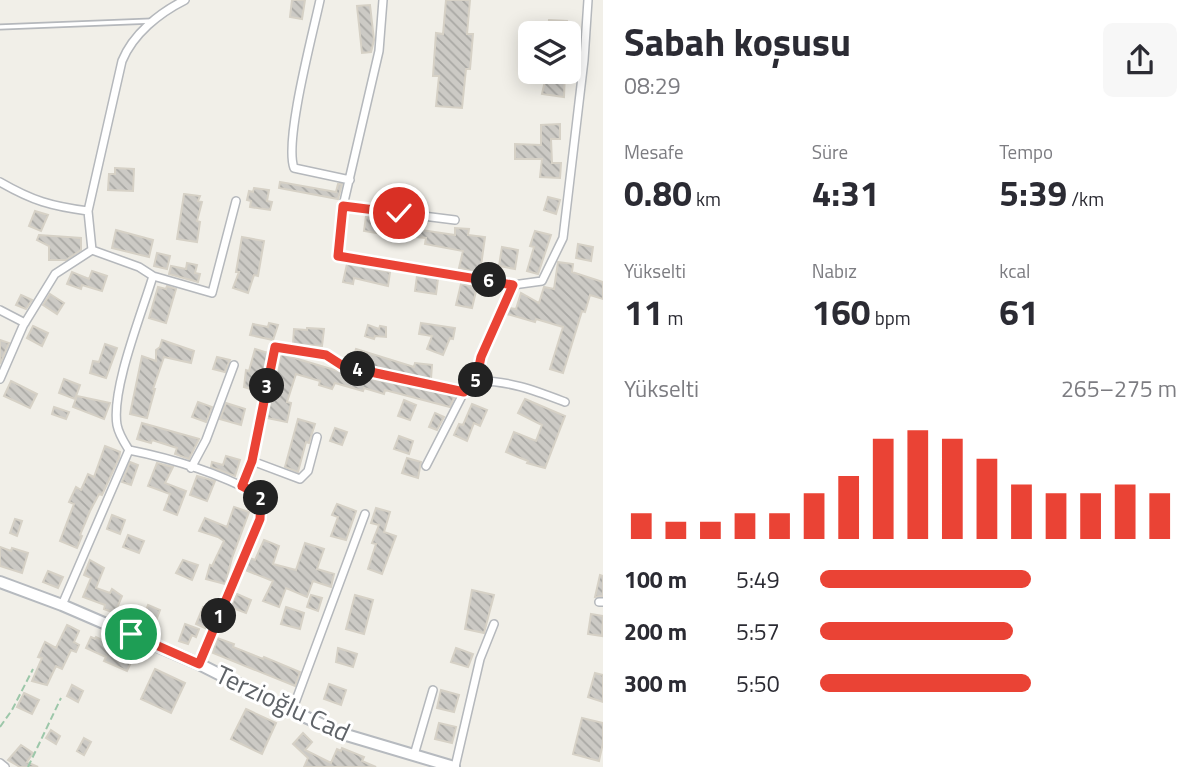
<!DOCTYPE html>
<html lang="tr">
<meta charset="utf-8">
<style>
:root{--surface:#fff;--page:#f7f7f7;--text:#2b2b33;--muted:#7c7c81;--accent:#ea4335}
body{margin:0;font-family:"Titillium Web",sans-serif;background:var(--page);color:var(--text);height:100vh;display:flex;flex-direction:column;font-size:26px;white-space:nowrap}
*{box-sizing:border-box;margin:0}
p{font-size:23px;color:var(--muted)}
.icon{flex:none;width:38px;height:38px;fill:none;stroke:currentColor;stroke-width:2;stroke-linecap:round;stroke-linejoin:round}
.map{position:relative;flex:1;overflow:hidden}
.drawer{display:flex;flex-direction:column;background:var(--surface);width:595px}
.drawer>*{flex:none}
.tools{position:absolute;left:518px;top:21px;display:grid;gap:14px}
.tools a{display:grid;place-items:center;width:63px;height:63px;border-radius:10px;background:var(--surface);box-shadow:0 4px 18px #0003;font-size:35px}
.pin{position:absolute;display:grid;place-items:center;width:60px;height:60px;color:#fff;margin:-30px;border:4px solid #fff;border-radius:50%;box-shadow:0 2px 7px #0007}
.km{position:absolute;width:35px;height:35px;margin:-18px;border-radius:50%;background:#222;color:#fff;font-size:19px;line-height:35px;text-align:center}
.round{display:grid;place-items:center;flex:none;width:74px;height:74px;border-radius:10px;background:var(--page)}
.headline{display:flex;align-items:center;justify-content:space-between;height:119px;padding:0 21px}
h1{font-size:38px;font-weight:700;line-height:52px}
.metrics{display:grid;grid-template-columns:repeat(3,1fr);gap:10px;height:119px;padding:7px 21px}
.metrics div{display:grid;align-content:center}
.metrics b{font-size:35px;font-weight:700}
.metrics small{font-size:19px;font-weight:400}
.metrics p{font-size:19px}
.chart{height:196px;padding:14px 21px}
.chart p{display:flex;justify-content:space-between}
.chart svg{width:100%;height:126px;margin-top:7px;stroke:var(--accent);stroke-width:6}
ul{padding:0 21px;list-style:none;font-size:23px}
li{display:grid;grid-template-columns:112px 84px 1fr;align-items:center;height:52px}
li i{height:18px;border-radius:9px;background:var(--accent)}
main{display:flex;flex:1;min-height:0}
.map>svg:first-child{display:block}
.building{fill:url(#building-back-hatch);stroke:#d6d1c6;stroke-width:2}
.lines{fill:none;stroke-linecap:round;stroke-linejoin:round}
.lane-casing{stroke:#b5b8bc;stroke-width:7}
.street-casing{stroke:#b5b8bc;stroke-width:10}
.secondary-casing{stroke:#b6babf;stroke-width:14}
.path{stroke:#9cc7a9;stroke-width:2;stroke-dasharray:7 3.5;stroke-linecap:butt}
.lane{stroke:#fff;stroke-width:3.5}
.street{stroke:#fff;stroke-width:7}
.secondary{stroke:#fff;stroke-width:10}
.route-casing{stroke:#fff;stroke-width:14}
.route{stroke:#ea4335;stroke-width:9}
.labels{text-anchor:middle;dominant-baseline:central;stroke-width:6;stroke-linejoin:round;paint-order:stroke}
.street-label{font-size:26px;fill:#5f6368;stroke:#fff}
</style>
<main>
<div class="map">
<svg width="603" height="767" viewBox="0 0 603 767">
<defs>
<pattern id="building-back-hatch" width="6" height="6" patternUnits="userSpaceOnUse" patternTransform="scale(1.75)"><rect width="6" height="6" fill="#cccac5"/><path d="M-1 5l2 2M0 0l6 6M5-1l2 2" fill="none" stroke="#a9a8a4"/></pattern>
</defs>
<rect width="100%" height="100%" fill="#f1efe8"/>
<!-- building -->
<path class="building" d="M292,0H305L302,19L290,17Z
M446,0H470L467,34H473L470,69H466L462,108L436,106L439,76H433L436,33L443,34Z
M370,5L374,40L371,52L362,53L357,6Z
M549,20L567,21L566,33H548Z
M547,72H565L564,97L542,94Z
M560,124V139H551L552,163H561L560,178L540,177L542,159H515V144L541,145V125Z
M115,168L134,169L133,191L108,190L109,174H115Z
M280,182L336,192L338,184H342L338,199L279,188Z
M254,188L269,190L267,201L272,202L270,210L250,207L251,201L247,200L249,191L253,192Z
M184,194L200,196L198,201L202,202L197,221L200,222L197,242L177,239Z
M548,197L560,200L556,214L544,210Z
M35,211L48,215L41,231L29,226Z
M366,216L422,224L421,230L455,235V228L469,229L468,235L485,237L480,273L459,268L463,251L425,244L426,238L406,236L407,231L384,228L383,234L364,231Z
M116,230L153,240L149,257L112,248Z
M535,231L551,235L538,274L527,271L534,247L530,246Z
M39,235L81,238V250L66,260H49V246L37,240Z
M242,237L264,241L258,276L254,275L248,293L233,288L239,272H236Z
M578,244L593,247L591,261L576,258Z
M502,247L518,250L515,269L499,266Z
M157,253L170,256L167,269L154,266Z
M558,262L573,264L572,272L603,282V299L590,295L585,312L582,311L563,373L550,369L563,327L536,319L535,322L507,314L510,308L516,309L521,293L539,303L544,287L554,289Z
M187,263L197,265L195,273L200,274L198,282L169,274L171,266L186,269Z
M347,264L390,272L388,286L354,278L353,284L343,282Z
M92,271L107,276L102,291L82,285L81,289L67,284L72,272L89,279Z
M417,276L438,279L436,294L415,291Z
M461,284L477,287L472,308L456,305Z
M167,286L176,289L166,323L149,318L158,287L166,289Z
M50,294L64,303L57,314L43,305Z
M21,295L32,300L26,309L16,305Z
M269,323L278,325L273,340L250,335L253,324L268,327Z
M421,323L455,328L453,339L450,338L443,355L427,349L432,336L419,334Z
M368,325L379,329L380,326L386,327V337L375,336L374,339L365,336Z
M33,326L48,333L42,346L27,338Z
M307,328L324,329L322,346L293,344L294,329L307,330Z
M0,340L9,343L0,364Z
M162,340L194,351L191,363L164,357L153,389H155L147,418L130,414L142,356L156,361V350L160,347Z
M105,344L117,348L106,378L90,373L93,361L99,362Z
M255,349L268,353L260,392L244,387L246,370L249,371Z
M356,349L414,367L415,363L432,365L431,379L375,367L353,359Z
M281,354L348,374L455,396L450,407L385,390L384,394L364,388L363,391L335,383L332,389L319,385L320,381L296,374L287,402L291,403L287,422L267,418Z
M217,357L230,360L225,372L213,369Z
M64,379L80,385L75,399L59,393Z
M11,381L37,394L30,408L4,396Z
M77,396L110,403L104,419L73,407Z
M525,399L565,416L545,468L527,463L528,461L506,452L514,432L536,441L542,425L518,413Z
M404,400L416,405L410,420L398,416Z
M198,402L212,407L206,422L192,417Z
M226,403L245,409L241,425L220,419Z
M472,404L487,410L480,426L474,423L467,441L454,435L459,424L463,425Z
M54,407L69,412L66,419L52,414Z
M435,413L444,417L437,430L429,427Z
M298,419L315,424L309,443L306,442L298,472L285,467Z
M142,423L199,439L189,459L175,454L177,448L152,440L151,443L137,439Z
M335,428L347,432L342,445L330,441Z
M399,436L413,441L409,454L394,449Z
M105,446L120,452L119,458L102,495L99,494L90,511L80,535L82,536L77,548L60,541L74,504L69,502L76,487L81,490L88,474L94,477Z
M226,456L240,460L235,476L211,467L212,462L223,465Z
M407,458L421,462L418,478L402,473Z
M130,462L138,465L131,485L122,482Z
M157,463L173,467L165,483L186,491L177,515L164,510L170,494L148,486Z
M197,476L215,481L207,501L190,495Z
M337,504L356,511L346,540L331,536L338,517L332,515Z
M234,507L249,512L232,558L225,584L206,579L210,565L212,566L224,541L218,537L199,531L205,518L227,527Z
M376,508L390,512L384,532L396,536L382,574L368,569L376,544L372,543L379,525L371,523Z
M112,515L125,520L120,534L107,529Z
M15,519L22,521L17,536L10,533Z
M128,535L144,541L139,553L123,547Z
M264,540L279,546L273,564L296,570L305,543L324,549L317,569L334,574L331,587L313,581L307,597L286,588L279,607L263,601L273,581L245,570L250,558L255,560Z
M0,547L11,551L12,548L28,553L22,573L0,566Z
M90,560L104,568L96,588L110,593L112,589L122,596L115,613L104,609L105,605L83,597L91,578L84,575Z
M183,560L198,565L192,580L176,573Z
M48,571L63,577L58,588L43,582Z
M600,575L603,576V596L595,597Z
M472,590L494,595L484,633L465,629Z
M237,594L251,600L246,613L230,607Z
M311,595L322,598L318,611L307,607Z
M355,595L373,600L364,634L346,629Z
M148,605L160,610L154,626L142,621Z
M203,607L214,611L207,629L196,624Z
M286,607L304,613L300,629L281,624Z
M591,614L603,616L602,636L588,634Z
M185,624L199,629L196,637L192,635L188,644L179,641Z
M67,625L79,631L74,642L79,645L76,652L71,650L62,669L56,666L47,685L32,681L42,658L38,657L45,642L56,648Z
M91,637L95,639L96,637L134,656L127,671L104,661L106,657L86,648Z
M217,638L234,644L233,647L263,659L264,657L300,672L295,686L213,653Z
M338,648L357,654L353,667L336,662Z
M456,648L473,654L468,667L451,662Z
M155,669L185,683L171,713L141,699Z
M595,673L603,675V702L588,697Z
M329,684L346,690L341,705L324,699Z
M72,685L83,691L78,702L67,696Z
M441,690L459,695L454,712L437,708Z
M24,693L39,700L32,714L17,707Z
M246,709L276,723L262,754L231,739Z
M582,718L603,723V743L599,761L573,754Z
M439,723L456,727L452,743L435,739Z
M51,730L60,736L56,744L46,738Z
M303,733L312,742L305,750L331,763L337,749L341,751L342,748L364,757L362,761L376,767H304L308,758L293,744Z
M84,738L91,742L84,755L77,751Z
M21,745L33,753L27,762L38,767H20L8,760Z"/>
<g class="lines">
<!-- lane casing -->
<g class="lane-casing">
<path id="lane" d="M0,27L152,21"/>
</g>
<!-- street casing -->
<g class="street-casing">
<path id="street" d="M185,0C159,13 133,34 122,61L88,211L92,250L139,267L153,276C142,313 111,389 117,425C119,435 124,442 129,450C174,459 221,474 261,496L260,519L199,664
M320,0C313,33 284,141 294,168L350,180
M383,0L379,51L343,206L338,256L513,285L542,281L563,238L584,60L588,0
M0,182C33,201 51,206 88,211
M343,206L455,220
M153,276L212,293L236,201
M0,310L25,323
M0,379L23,326L55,274L92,250
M476,381L481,357L513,285
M252,461L300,479L308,471L317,437
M426,466L464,392L476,381C508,380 536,391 565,402
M191,468L206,440L234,365
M242,486L252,461L275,347L326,355L343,366L464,392
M599,602H603
M62,605L129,450
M292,711L365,514
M414,755L433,690
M0,763L5,767
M455,767L480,659L494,624"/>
</g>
<!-- secondary casing -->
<g class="secondary-casing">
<path id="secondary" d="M0,582L62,605L199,664L292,711L343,734L454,767"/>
</g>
<!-- path -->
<path class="path" d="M0,727L12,710L33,669
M28,767L61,698"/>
<!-- lane -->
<use href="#lane" class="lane"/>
<!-- street -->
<use href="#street" class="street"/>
<!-- secondary -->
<use href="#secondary" class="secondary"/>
</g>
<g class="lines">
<!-- route casing -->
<g class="route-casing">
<path id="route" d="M131,634L199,664L260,519L261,496L242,486L252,461L275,347L326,355L343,366L464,392L476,381L481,357L513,285L338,256L343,206L399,213"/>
</g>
<!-- route -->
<use href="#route" class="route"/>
</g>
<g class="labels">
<!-- street labels -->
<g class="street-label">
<text transform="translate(283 703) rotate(25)">Terzioğlu Cad</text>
</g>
</g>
</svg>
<div class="tools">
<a><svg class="icon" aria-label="layers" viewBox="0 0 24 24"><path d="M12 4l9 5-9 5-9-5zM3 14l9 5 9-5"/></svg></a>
</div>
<div class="pin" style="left:131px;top:634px;background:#1e9e55"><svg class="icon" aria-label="arrive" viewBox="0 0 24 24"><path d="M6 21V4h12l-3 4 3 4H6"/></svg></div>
<div class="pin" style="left:399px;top:213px;background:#d93025"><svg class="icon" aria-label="check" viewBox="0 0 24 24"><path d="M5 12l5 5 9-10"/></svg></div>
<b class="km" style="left:219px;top:616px">1</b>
<b class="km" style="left:261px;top:498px">2</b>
<b class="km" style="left:267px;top:386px">3</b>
<b class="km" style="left:358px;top:369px">4</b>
<b class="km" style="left:476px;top:380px">5</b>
<b class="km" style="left:489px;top:280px">6</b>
</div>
<section class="drawer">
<div class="headline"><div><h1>Sabah koşusu</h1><p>08:29</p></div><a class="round"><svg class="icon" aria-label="share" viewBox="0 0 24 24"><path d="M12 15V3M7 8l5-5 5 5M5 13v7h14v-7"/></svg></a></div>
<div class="metrics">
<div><p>Mesafe</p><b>0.80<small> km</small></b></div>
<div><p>Süre</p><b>4:31</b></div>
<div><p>Tempo</p><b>5:39<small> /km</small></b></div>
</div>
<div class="metrics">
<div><p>Yükselti</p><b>11<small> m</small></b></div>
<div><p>Nabız</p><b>160<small> bpm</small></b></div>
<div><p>kcal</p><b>61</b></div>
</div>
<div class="chart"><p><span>Yükselti</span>265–275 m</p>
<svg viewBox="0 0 160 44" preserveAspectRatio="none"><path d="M5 44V35M15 44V38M25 44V38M35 44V35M45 44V35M55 44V28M65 44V22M75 44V9M85 44V6M95 44V9M105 44V16M115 44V25M125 44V28M135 44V28M145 44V25M155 44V28"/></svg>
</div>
<ul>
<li><b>100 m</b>5:49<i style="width:59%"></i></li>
<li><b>200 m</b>5:57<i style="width:54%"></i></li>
<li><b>300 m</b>5:50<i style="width:59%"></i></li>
</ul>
</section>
</main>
